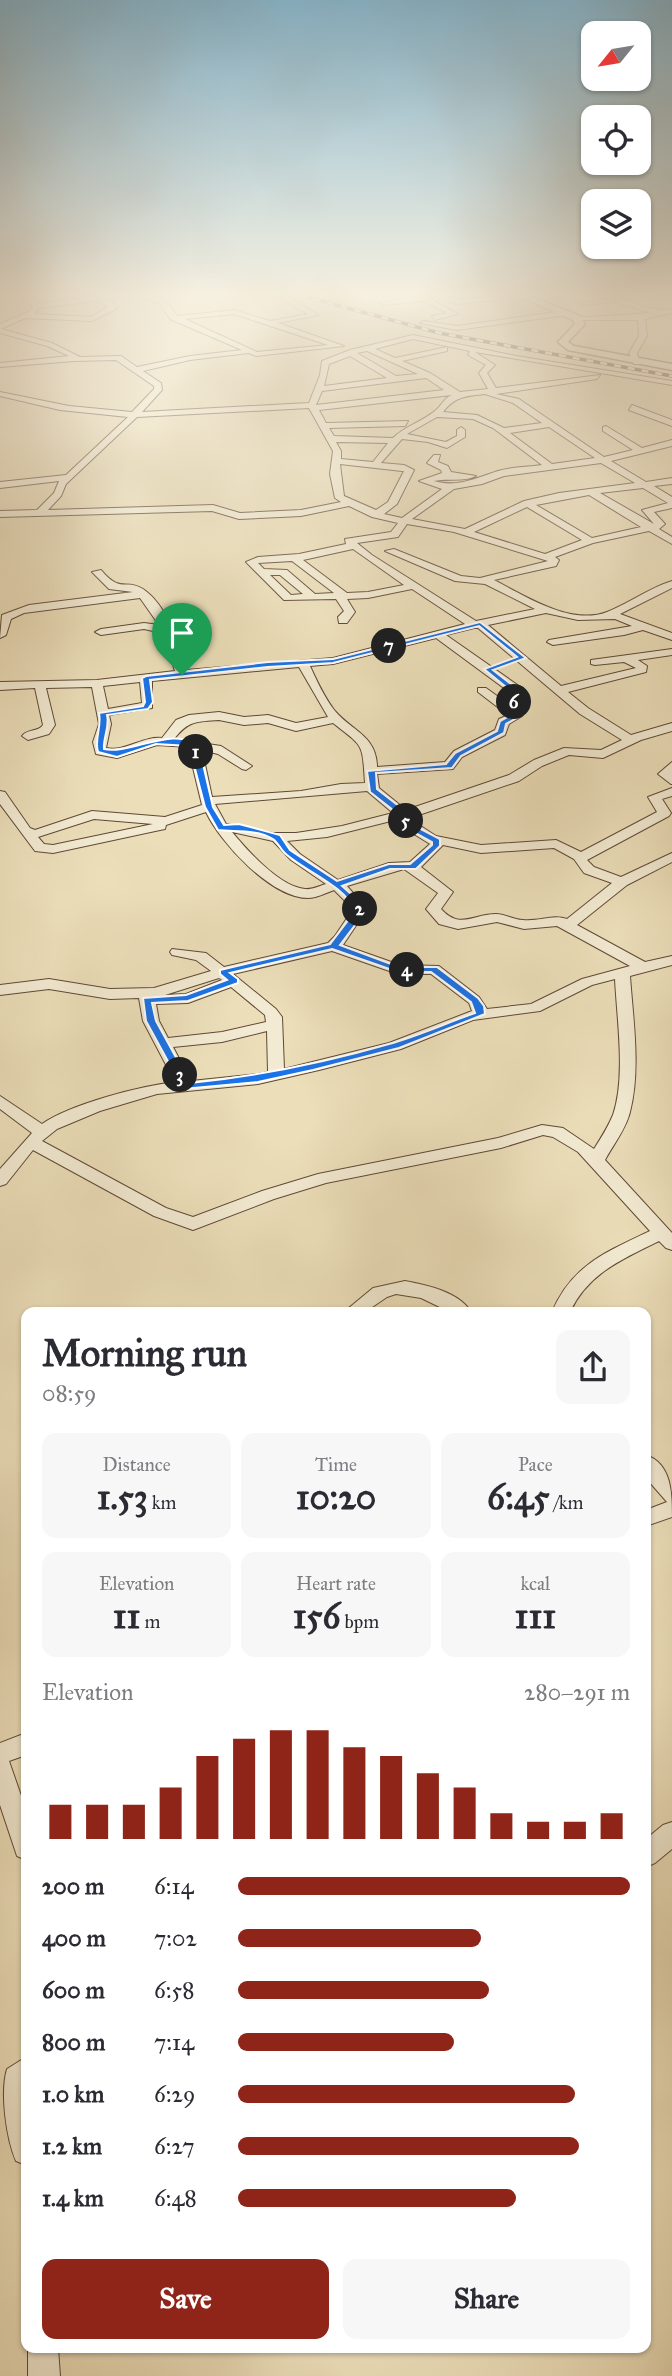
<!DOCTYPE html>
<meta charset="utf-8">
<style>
:root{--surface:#fff;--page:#f7f7f7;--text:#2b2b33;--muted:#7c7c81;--accent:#8f2418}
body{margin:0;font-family:"IM FELL Great Primer",serif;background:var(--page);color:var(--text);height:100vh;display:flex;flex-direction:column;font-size:26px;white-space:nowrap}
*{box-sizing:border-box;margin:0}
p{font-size:23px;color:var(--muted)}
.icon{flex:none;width:38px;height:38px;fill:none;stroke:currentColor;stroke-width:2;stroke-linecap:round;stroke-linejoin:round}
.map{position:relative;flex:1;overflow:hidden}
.details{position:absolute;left:21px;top:1307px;width:630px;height:1046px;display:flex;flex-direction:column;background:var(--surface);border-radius:14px;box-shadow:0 2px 5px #0004}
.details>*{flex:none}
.needle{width:46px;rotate:240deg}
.tools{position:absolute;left:581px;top:21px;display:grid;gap:14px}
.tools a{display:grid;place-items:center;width:70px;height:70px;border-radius:14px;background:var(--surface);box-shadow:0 2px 5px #0004;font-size:35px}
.pin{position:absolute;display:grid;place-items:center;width:60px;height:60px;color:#fff;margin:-72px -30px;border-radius:50% 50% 50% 0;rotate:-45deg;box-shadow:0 0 7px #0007}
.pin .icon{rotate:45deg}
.km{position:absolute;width:35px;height:35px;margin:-18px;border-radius:50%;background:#222;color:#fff;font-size:19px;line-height:35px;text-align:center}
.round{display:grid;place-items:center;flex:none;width:74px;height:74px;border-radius:14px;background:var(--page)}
.overview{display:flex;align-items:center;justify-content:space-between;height:119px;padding:0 21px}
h1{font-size:38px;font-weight:700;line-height:52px}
.figures{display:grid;grid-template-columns:repeat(3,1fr);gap:10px;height:119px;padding:7px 21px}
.figures div{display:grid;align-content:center;border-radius:14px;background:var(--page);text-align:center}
.figures b{font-size:35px;font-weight:700}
.figures small{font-size:19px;font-weight:400}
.figures p{font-size:19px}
.chart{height:196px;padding:14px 21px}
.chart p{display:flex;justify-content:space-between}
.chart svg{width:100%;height:126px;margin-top:7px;stroke:var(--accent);stroke-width:6}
.cta{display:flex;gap:14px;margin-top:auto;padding:14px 21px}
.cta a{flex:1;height:80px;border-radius:14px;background:var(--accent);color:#fff;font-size:28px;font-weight:700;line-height:80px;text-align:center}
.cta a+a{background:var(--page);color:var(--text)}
ul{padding:0 21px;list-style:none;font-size:23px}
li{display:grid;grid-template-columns:112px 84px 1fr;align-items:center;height:52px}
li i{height:18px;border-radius:9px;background:var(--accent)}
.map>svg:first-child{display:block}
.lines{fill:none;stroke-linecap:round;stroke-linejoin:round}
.minor-casing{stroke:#604936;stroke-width:2}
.tertiary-casing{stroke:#604936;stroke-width:3}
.minor{fill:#f2ead2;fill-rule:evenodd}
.tertiary{fill:#f2ead2;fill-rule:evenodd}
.rail-casing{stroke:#32170a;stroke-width:3.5}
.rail{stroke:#f2ead2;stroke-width:2.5;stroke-dasharray:7;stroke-linecap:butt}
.route{fill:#1a73e8;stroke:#fff;stroke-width:2;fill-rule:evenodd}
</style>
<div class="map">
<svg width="672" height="2376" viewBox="0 0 672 2376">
<rect width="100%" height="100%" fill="#ebdeb9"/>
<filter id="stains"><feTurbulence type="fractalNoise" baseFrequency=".00286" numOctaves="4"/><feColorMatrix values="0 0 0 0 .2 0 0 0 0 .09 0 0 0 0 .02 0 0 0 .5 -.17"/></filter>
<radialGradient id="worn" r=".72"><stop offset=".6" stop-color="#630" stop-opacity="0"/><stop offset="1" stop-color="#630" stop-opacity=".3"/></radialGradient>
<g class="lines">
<!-- minor casing -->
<g class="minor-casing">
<path id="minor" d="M17,295H31L38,304C70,300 136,285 163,300C169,303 173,311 177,316L234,310L270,321L308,314L275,295H284L319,315L278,323L344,346L256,356L249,353L190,360L143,371L161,383L162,390L142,412L309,403L320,375L322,361L350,350L413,335L516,356L672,381V385L475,352L495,365L487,373L496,388L600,375L597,379L496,394L519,399L604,457L633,450L603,431V427L606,426L642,448L672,440V446L611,461L646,482L672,478V484L654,486L672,497V508L654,512L665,524L659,529L672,537V544L649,531L593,543L555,557L559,560L556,566L494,580C525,596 571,626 607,612C630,603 649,588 672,581V588L620,614L672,633V640L643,630L624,635L553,645L547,642L549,640L632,626L615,619L578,620L546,613L488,625L561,686L636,668L624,662L595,665L591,664V660L672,649V655L638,660L647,666L646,672L568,692L588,708L631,735L672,723V731L641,740L603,758L569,755L542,766L519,781L413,817V821L436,836L481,845L556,840L581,852L657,812L648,797L672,788V796L662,799L671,813L669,816L587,860L594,867L621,877L672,853V862L627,885L577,925L645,962L672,956V965L630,976C633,1019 641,1069 630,1112C626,1129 613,1145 605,1160L672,1233V1250L666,1248L659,1241C623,1259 588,1273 570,1312H552C572,1265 606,1252 650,1231L578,1152L553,1137L543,1135L501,1148L326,1183L274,1199L193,1230L154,1216L33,1150L6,1184L0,1186V1169L32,1133L0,1109V1096L42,1124C71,1104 140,1086 175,1082L143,1021L139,998L110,999L49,989L0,995V985L49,979L110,989L154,988L211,971L196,960L172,955L170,952L172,949L206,953L224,967L328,943L335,936L353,909L334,890C326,893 316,898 308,898C271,898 220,842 206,812L166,825L165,829L160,830L53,853L35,851L0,804V791L5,792L30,828L35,830L92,811L165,817L202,805L188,747L157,745L117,758L96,754L93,742L99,724L92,687L46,688L55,725L49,734L28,740L22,736C27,729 38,732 43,725L35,688L0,690V682L97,680L175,671L162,633L144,629L101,635L95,632L101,629L144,623L159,625L140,598L24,613L11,619L6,635L0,638L2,615L29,605L133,592L109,589L92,572L101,570C121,594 125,578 143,589C168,606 178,643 186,670L333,658L465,624L412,589L368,598L347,599L355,612L347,623H339L338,617L344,611L336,599L284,600L246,562L258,557L299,554L346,544L345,539L391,532L398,523L372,517L349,506L301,516L239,519L212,511L0,517V511L37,510L54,493L59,481L0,488V482L66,475L128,417L60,410L0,396V392L69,406L132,412L154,389V386L116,360L74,361L0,367V363L69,356L47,346L0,333V324L30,311L32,306L25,299ZM138,295L160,304L170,319L242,350L190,356L137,367L121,356L80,357L52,343L1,329L25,318L92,321L116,309V305L107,300ZM98,301L108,307L91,317L34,314L39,308ZM234,314L328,345L257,352L185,319ZM413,339L470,351L468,355L486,365L479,373L488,389L460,392L430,373L402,361L447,351V347L395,358L375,349ZM367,351L418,374L396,376L357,353ZM350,356L387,378L324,386L329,364ZM426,378L444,390L316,405L322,391ZM485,394L513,403L542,423L504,428L477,415L443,412C455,396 467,396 485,394ZM452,395C444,398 442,405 436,410C422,422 405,426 393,438L334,436L329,428L405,426L408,421L326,423L319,410ZM309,408L333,451L330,474L335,498L341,502L301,510L240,513L213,505L48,510L61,496L66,484L137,417ZM437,417L473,419L493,428L542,465C528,467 512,467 498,471C476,478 457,488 434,481C447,478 465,482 476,476L451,472L448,466L438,462L440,455H434L427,463L441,470L442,473L419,481L442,489L402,518L384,514L397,504L414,470L404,465L381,463L402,439L428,442L447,448L465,437V430L461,427L457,430V436L446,442L407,434ZM549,427L595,458L552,464L510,433ZM336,442L388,443L373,462L341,459V451ZM601,463L635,483L559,493L524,501L465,529L412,519L454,489L482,484L504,476ZM340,464L402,471H404L388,502L376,510L344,496ZM643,488L668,503L642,510L654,524L600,493ZM589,495L641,527L592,538L536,505ZM527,507L582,540L545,554L474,532ZM407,524L454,532L548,561L480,578L461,576L394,549L385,551L455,581L485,584L535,609L476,621L372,555L357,543L398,537ZM353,549L404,585L368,592L347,593L303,560ZM292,561L334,593L315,594L287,570L264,569L258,563ZM270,575H280L303,594L291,595ZM474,628H478L580,714L622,740L601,750L564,748L534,760L509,775L406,810L379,788L377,774L453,769L462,757L505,735L509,724L522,716L511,707L526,702V691L446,635ZM436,638L516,697L504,701L486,688H478V692L508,715L499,719L495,730L454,751L445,762L377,767C377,736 352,731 335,711C324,697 317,681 310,666L333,664ZM299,667L328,717L296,723L268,715L244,717L219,712L189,715L176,720L162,738C142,736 126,752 106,748L111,724L109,715L152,708V681ZM140,682L142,703L108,709L103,686ZM219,720L244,725L268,723L296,731L333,723C365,748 362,743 365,783L341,784L301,791L212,797L202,750L218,754L242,769L246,770L252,766L221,746L174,739C189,720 196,722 219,720ZM367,791L393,813L342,826L296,833H272L226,824L215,804ZM94,819L153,824L53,845L44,844L38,837ZM399,819L401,826L430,844L410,862L389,863L338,880L300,854L287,841L327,837ZM232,832L273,841L291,860L326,884C319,886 312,890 305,889C280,887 247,850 232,832ZM443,845L481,853L554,848L574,859L584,873L612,883L567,919C553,914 538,922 523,920C514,920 505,914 496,914C473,914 460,930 441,909L453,892L421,867ZM404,869L438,893L426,909L439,924L458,929L497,922L524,929L557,926L630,966L582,979L531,1004L487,1009L479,997L439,966L400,965L343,945L367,909L347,886ZM332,951L398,974H431L469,1003L472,1011L389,1043L284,1069L282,1017L276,1009L233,974ZM219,978L222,980L186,994L165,995ZM615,979C617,1020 626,1077 613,1115C608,1127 601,1138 594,1149L563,1128L542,1125L498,1138L318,1174L262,1191L193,1217L166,1208L42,1141L57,1129L100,1111L157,1094L258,1084L319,1070L401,1049L473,1020L540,1011L592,985ZM231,987L265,1015L266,1022L222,1032L168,1038L159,1021L156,1004L188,1003ZM267,1031L268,1072L258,1074L191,1081L173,1047L222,1042Z
M415,295L433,296L432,300L458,314L435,320L432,316L447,313L424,301L384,305L380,303L417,297Z
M432,295H442L457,300L524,295L528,297L456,304Z
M597,295C623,293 646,314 672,309V313L645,319L647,336L637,353L640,364H634L629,353L639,336L638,320H577L573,318L651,313L615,302L583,305L579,303L605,299Z
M563,311L566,315L457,330L420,323L424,321L457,326Z
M632,405L672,420V426L629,410Z
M672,762V784H671L658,774Z
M405,1281C427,1285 459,1292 471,1312H450L421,1298L396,1294L387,1297L365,1312H344L373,1288Z
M646,1455C672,1464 672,1494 672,1517L646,1526V1510L667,1502L646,1478Z
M26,1733V1755L9,1761L26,1810V1860L17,1856L0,1805V1743Z
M672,1822V1849L655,1863L646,1867V1839L663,1825Z
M26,2057V2165L16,2161C6,2138 0,2092 7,2069Z
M28,2348H58L60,2376H28Z"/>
</g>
<!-- tertiary casing -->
<g class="tertiary-casing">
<path id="tertiary" d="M516,295H527L580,316L585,324L568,342L574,346L672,364V370L568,350L558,342L575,324L573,320Z"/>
</g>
<!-- minor -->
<use href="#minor" class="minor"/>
<!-- tertiary -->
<use href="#tertiary" class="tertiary"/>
<!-- rail casing -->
<g class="rail-casing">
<path id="rail" d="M300,295L439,333L672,376"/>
</g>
<!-- rail -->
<use href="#rail" class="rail"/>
</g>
<!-- sky -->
<linearGradient id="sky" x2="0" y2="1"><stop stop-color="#88b8d0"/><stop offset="0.47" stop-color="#f6f0e0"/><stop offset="1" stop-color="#f6f0e0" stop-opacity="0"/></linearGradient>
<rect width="672" height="627" fill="url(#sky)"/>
<!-- route -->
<path class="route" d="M480,622L526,658L493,670L528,697L510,706L520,716L506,724L504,733L461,756L452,768L376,773L377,789L409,814L413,825L440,839V846L416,869H390L342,886L360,902L365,912L340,945L399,967H437L478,998L484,1006L485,1014L399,1048L313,1070L258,1082L183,1089L146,1021L143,998L186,995L227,980L220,974V970L330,944L355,911C345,886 307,872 287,855C281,851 278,842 273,839C256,829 235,832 218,830L205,807L189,746L156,744L117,757L98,752C94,739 102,727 99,713L143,706L145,702L142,678L146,676L268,662L333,659ZM479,626L517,657L484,669L518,697L501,705L511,715L500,721L497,731L455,753L446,764L367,771L370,792L402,817L406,828L432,842V845L410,864H389L337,881L290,850L280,835L239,824L224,825L213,807L199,747C176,724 130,755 104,749C103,737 110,727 107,715L148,709L153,702L150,680L268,667L333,663ZM332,949L398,972H431L471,1002L475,1013C446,1023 418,1036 389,1044C323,1063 258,1076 190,1083L156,1021L152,1003L188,1001L238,983V979L230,973Z"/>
<rect width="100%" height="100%" filter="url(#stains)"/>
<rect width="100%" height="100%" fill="url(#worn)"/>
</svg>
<div class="tools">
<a><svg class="needle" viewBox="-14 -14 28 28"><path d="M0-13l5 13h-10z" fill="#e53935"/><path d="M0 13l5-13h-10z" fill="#7c7c81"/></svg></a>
<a><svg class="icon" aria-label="locate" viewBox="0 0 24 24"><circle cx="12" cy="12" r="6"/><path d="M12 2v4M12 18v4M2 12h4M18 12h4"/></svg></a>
<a><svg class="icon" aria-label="layers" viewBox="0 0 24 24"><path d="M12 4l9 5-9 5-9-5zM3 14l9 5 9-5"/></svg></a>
</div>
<div class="pin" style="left:182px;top:675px;background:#1e9e55"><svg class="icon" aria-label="arrive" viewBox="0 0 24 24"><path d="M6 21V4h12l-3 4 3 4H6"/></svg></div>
<b class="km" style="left:196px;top:752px">1</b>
<b class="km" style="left:360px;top:909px">2</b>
<b class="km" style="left:180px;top:1075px">3</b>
<b class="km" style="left:407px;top:970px">4</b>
<b class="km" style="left:406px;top:821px">5</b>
<b class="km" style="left:514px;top:702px">6</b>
<b class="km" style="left:389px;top:646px">7</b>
<section class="details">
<div class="overview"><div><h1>Morning run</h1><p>08:59</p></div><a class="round"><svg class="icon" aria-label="share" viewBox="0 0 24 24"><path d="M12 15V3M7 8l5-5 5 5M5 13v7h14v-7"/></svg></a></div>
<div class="figures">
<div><p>Distance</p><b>1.53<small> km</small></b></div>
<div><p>Time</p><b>10:20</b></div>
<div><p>Pace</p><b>6:45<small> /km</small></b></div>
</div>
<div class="figures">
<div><p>Elevation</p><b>11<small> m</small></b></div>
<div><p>Heart rate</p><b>156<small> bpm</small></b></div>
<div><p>kcal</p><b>111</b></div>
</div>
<div class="chart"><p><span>Elevation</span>280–291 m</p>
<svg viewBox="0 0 160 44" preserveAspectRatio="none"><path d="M5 44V32M15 44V32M25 44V32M35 44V26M45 44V15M55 44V9M65 44V6M75 44V6M85 44V12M95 44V15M105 44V21M115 44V26M125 44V35M135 44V38M145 44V38M155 44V35"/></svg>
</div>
<ul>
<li><b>200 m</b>6:14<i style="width:100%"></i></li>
<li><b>400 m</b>7:02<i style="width:62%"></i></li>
<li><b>600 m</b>6:58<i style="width:64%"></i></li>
<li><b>800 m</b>7:14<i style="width:55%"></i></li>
<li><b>1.0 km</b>6:29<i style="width:86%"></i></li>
<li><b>1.2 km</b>6:27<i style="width:87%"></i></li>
<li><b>1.4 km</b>6:48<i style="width:71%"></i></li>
</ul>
<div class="cta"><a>Save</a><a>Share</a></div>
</section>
</div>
